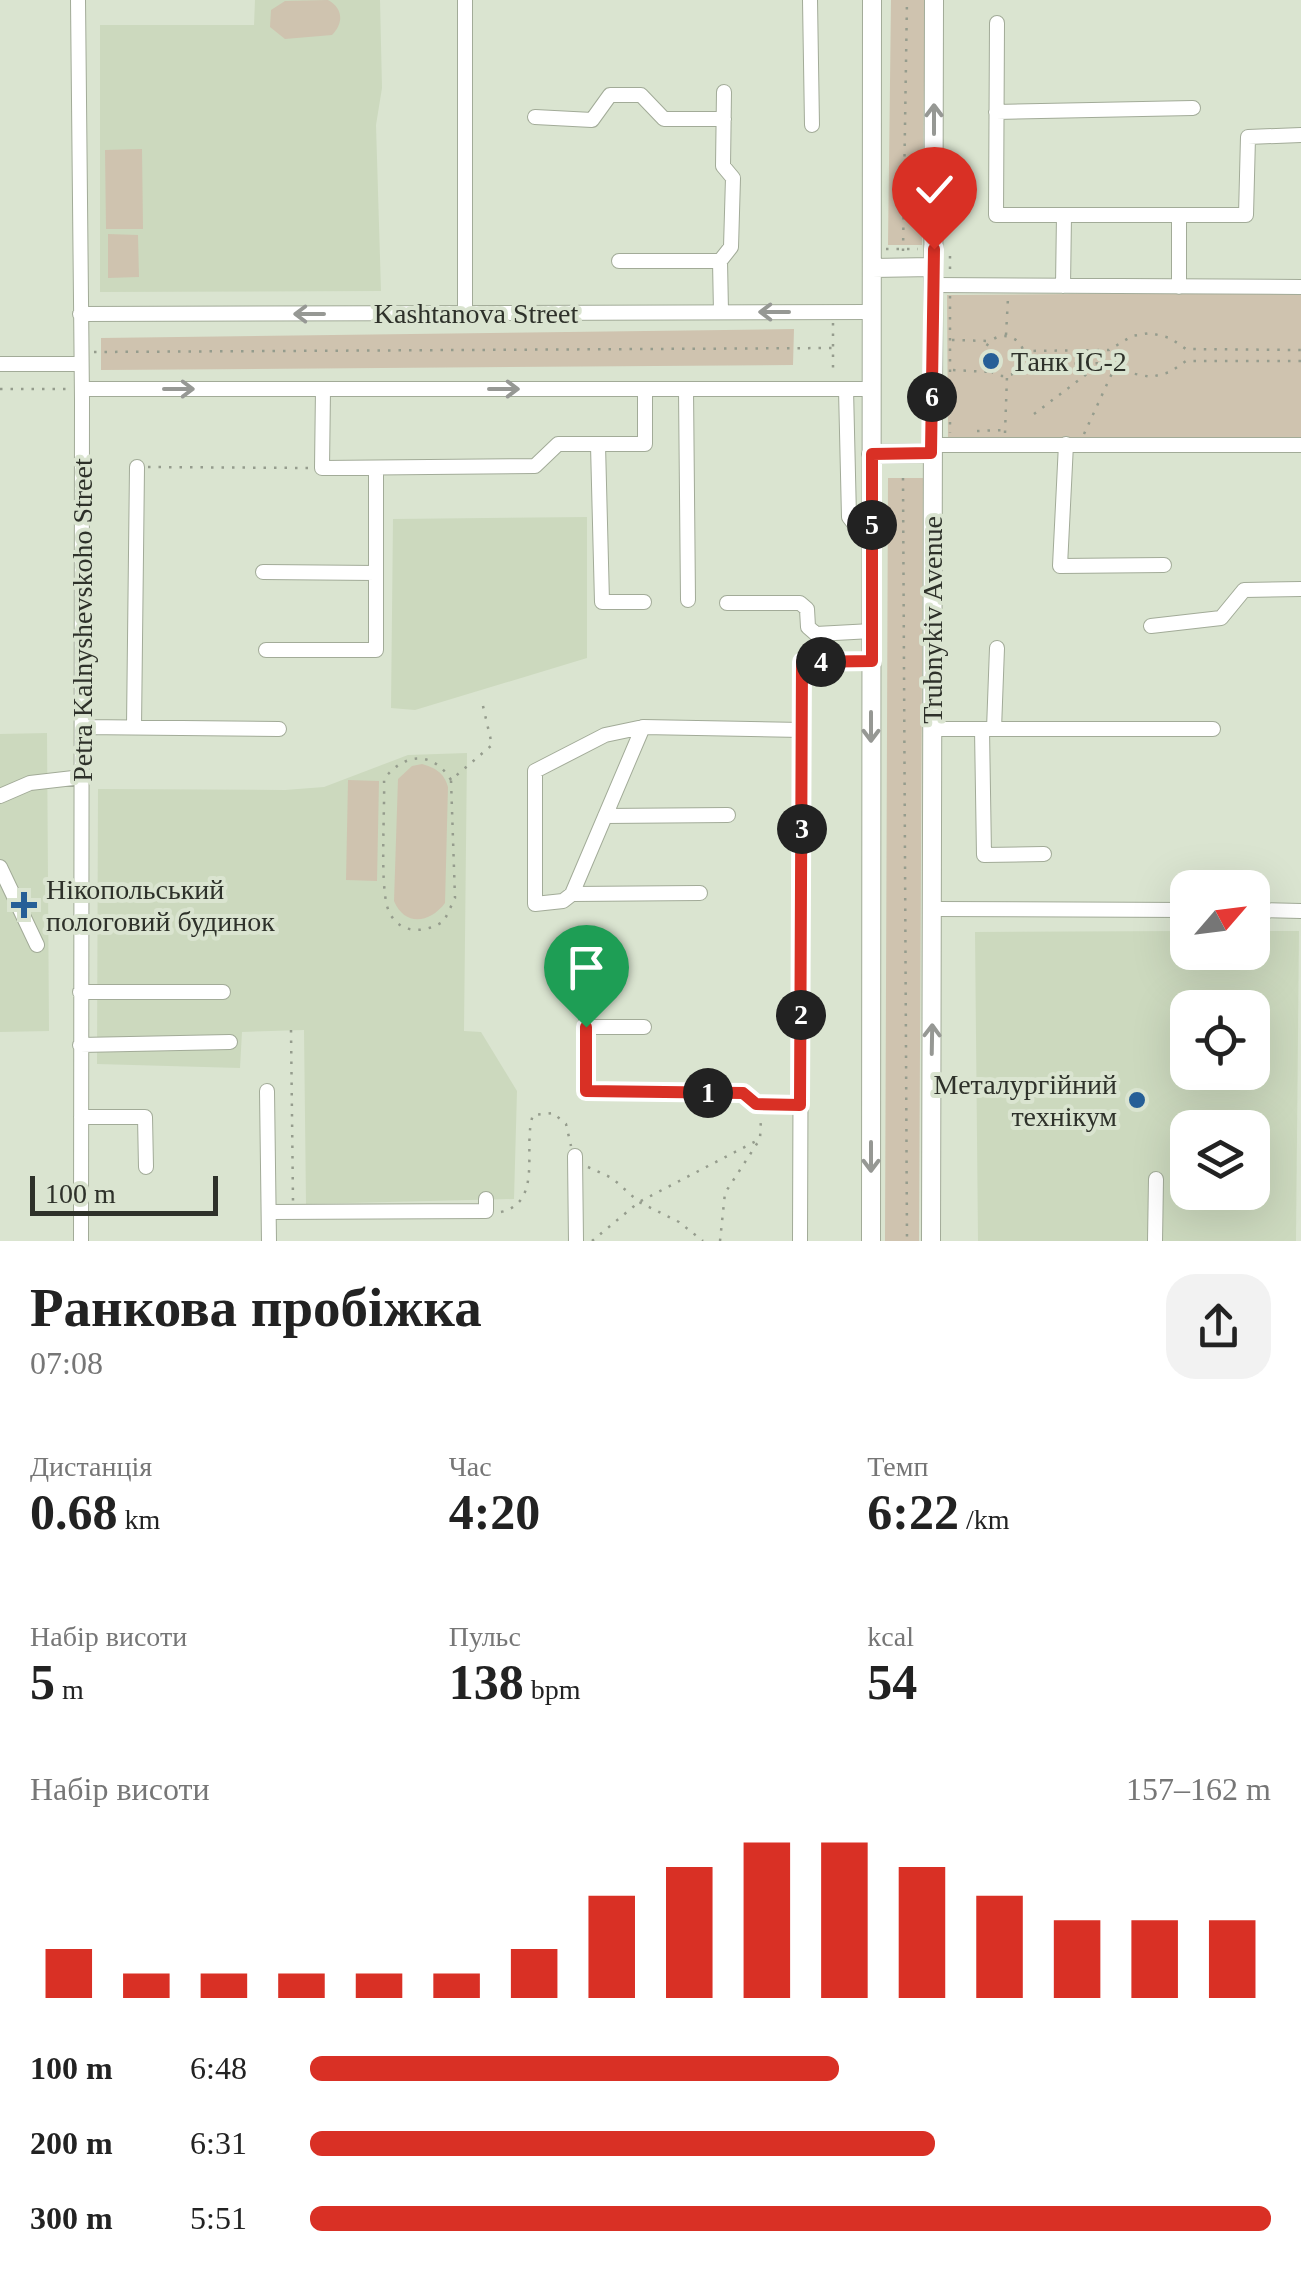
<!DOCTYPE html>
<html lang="uk">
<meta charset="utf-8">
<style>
:root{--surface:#fff;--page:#f2f2f2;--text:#222;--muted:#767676;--accent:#d93025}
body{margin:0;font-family:"Times New Roman",serif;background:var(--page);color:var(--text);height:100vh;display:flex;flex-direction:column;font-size:38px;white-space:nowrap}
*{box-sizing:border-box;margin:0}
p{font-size:32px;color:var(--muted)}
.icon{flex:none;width:55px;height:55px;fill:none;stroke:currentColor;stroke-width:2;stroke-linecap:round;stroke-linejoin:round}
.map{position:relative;height:1241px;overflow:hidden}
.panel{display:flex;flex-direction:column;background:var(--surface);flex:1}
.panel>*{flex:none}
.needle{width:65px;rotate:62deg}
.fabs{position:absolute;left:1170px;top:870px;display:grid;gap:20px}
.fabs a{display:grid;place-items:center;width:100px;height:100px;border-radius:20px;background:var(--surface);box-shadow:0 10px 40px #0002;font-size:50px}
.scale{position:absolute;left:30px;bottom:25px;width:188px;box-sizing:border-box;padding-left:10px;border:5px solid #2e312a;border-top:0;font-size:28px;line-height:35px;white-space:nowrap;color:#2e312a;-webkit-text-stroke:8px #dae4d0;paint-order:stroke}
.pin{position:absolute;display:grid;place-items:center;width:85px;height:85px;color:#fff;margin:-102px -42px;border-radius:50% 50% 50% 0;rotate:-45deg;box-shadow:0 0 10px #0007}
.pin .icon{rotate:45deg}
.km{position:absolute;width:50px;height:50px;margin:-25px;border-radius:50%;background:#222;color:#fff;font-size:28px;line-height:50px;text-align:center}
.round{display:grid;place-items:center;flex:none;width:105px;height:105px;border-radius:30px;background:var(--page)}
.head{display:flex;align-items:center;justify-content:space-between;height:170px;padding:0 30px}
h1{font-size:55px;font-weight:700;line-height:75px}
.metrics{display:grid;grid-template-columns:repeat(3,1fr);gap:15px;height:170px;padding:10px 30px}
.metrics div{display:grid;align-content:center}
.metrics b{font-size:50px;font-weight:700}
.metrics small{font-size:28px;font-weight:400}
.metrics p{font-size:28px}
.chart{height:280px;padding:20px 30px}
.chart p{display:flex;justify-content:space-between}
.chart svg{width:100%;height:180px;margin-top:10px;stroke:var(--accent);stroke-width:6}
ul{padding:0 30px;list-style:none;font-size:32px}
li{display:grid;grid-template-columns:160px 120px 1fr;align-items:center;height:75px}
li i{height:25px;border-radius:12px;background:var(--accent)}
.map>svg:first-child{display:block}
.built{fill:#ccd9be;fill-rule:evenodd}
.green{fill:#cfc3af}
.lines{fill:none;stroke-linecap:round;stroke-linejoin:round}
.minor-casing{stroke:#a2ab98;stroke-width:16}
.major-casing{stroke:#a2ab98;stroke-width:20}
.path{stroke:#959c8d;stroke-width:2.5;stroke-dasharray:2.5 8;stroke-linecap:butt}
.minor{stroke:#fff;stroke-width:14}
.major{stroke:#fff;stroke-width:18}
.oneway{stroke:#969894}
.route-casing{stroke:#fff;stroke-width:20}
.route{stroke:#d93025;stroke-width:12}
.poi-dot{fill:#265f97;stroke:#dae4d0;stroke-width:4}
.labels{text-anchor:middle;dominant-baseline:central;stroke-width:8;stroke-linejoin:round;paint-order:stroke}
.street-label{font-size:28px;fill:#2e312a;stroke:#dae4d0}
.poi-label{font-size:28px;fill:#2e312a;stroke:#dae4d0;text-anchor:start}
</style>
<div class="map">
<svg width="1301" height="1241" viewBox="0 0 1301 1241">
<rect width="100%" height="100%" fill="#dae4d0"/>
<!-- built -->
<path class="built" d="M255,0H380L382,88L376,125L381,291L100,292V25H254Z
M587,517V658L415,710L391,708L393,519Z
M47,733L49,1031L0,1032V734Z
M467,753L464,1031L481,1032L517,1091L514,1199L306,1204L304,1030L242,1032L240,1068L97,1064L98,789L285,790L324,787L408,755Z
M1187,931L1188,952H1252L1253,931H1299L1296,1241H978L975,932ZM1188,1008H1252V1072H1188ZM1188,1128H1252V1192H1188Z"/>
<!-- green -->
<path class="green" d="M328,0C343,8 344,23 332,35L285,39L270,27L271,10L285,1Z
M891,0H925L922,245H888Z
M142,149L143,229H106L105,150Z
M108,234L138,235L139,277L108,278Z
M1301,292V437L948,439L947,295Z
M794,329L793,365L101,370V338Z
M888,478H923L919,1241H885Z
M422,764C435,768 444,772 448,787L445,903C430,923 405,927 394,901L398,779L412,766Z
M348,780L379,781L377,881L346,880Z"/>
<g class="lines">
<!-- minor casing -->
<g class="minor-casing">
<path id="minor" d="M78,0L82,400L81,1241
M810,0L812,125
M997,23L996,215H1246L1248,137L1301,135
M996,112L1193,108
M535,117L592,120L610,95H641L664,119H724
M619,261H720
M933,285L1301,287
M1063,286L1064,215
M1179,287V215
M721,312L720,261L731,247L733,178L723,166L724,92
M465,313V0
M80,314L872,312
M0,364H81
M82,389H871
M323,389L322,468L535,466L558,444H645V389
M686,389L688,600
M846,389L849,517L858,529
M1066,444L1060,566L1164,565
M598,445L602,602H644
M931,445H1301
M263,572L376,573
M727,603H800L807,609L808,627L816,634L872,631
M1151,626L1221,618L1244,590L1301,589
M266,650H376V468
M82,727L279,729
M134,727L137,467
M643,727L605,735L535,771V904L563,901L572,894L700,893
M933,729H1213
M982,729L984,855L1044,854
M994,729L997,648
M0,796L30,783L82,777
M605,816L728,815
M0,867L37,945
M572,894L643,727L802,730
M934,909L1188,910
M1252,910L1301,911
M586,954V1091L743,1093L756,1104L800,1105
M80,992H223
M586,1027H644
M80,1045L230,1042
M267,1091L269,1241
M81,1117H145L146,1167
M575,1156L576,1241
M269,1212L486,1211V1199
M800,1241L802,662L871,661
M1155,1241L1156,1179"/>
</g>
<!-- major casing -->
<g class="major-casing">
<path id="major" d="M872,268L933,267
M871,454L931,453
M871,1241L872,0
M931,1241L934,0"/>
</g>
<!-- path -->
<path class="path" d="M886,249H918
M903,251L907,0
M950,256V273
M950,296V433
M833,323V375
M1006,335L1008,298
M984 356a20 20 0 1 1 40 0a20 20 0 1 1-40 0Z
M952,340L989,341
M1023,351L1109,350L1132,336L1150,333L1170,338L1186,349L1301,350
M94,352L833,348
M1022,364L1110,363L1125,372L1151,377L1170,372L1186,361H1301
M953,370L990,372
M0,389H70
M1034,414L1100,364
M977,431L1004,430
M1005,433L1007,376
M1084,434L1114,369
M148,467L310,468
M903,478L907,1241
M451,780C433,751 405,752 384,779C385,811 380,878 387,906C395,934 423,935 444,921L455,898L451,780L492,745L483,706
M291,1030L293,1201
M588,1167L612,1178L639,1202L679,1222L703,1241
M501,1212C544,1202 522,1146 533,1115L553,1113L566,1124L571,1146
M592,1241L639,1202L760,1139
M720,1241L725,1193L760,1139L761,1118"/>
<!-- minor -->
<use href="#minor" class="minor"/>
<!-- major -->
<use href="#major" class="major"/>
</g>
<!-- one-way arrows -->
<defs><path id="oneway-shaft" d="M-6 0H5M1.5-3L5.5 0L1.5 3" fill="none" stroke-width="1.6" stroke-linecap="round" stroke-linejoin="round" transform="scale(2.5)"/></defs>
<g class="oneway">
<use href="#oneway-shaft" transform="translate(934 119) rotate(-90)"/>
<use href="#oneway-shaft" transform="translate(774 312) rotate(180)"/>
<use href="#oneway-shaft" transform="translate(309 314) rotate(180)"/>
<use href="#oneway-shaft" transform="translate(179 389)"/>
<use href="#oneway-shaft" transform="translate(504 389)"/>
<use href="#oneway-shaft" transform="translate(871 727) rotate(90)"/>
<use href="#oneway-shaft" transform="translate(932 1039) rotate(-89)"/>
<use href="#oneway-shaft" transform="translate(871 1157) rotate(90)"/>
</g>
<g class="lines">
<!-- route casing -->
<g class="route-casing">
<path id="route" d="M586,1027V1091L743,1093L756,1104L800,1105L802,662L872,661V454L931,453L934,249"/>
</g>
<!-- route -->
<use href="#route" class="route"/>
</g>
<!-- markers -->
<g class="poi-dot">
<circle cx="991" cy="361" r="10"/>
<path d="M19 890h10v10h10v10h-10v10h-10v-10h-10v-10h10z"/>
<circle cx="1137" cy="1100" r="10"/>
</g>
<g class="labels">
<!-- street labels -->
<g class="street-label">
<text x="476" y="313">Kashtanova Street</text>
<text transform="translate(82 620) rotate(-90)">Petra Kalnyshevskoho Street</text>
<text transform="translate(932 620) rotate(-90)">Trubnykiv Avenue</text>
</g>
<!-- poi labels -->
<g class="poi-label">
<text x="1011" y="361">Танк ІС-2</text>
<text x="46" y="889">Нікопольський<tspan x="46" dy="32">пологовий будинок</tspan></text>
<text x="1117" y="1084" text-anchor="end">Металургійний<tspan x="1117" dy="32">технікум</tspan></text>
</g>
</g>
</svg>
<div class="fabs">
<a><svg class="needle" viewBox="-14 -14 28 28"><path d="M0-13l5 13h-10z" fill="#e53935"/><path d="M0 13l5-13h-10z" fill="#767676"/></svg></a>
<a><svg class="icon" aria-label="locate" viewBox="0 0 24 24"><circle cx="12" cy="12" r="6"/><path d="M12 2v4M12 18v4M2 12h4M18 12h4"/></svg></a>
<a><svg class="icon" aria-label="layers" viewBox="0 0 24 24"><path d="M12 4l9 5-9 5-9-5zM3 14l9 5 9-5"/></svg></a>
</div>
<div class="scale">100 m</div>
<div class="pin" style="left:586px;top:1027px;background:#1e9e55"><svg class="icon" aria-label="arrive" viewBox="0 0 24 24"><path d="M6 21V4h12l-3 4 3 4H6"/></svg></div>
<div class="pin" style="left:934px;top:249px;background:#d93025"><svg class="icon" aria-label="check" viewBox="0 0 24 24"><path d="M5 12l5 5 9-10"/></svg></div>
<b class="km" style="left:708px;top:1093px">1</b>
<b class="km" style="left:801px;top:1015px">2</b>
<b class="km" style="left:802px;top:829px">3</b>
<b class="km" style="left:821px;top:662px">4</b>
<b class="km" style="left:872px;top:525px">5</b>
<b class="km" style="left:932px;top:397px">6</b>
</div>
<section class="panel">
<div class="head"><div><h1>Ранкова пробіжка</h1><p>07:08</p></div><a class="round"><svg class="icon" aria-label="share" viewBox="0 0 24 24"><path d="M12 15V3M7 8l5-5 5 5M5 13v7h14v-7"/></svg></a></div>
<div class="metrics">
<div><p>Дистанція</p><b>0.68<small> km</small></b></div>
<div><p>Час</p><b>4:20</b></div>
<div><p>Темп</p><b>6:22<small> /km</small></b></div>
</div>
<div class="metrics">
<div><p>Набір висоти</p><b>5<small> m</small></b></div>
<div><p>Пульс</p><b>138<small> bpm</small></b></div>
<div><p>kcal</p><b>54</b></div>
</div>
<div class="chart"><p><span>Набір висоти</span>157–162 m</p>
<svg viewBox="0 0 160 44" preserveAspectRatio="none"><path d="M5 44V32M15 44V38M25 44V38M35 44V38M45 44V38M55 44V38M65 44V32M75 44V19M85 44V12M95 44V6M105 44V6M115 44V12M125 44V19M135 44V25M145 44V25M155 44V25"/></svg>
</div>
<ul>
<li><b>100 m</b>6:48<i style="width:55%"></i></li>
<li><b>200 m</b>6:31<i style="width:65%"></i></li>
<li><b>300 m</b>5:51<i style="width:100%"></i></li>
</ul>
</section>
